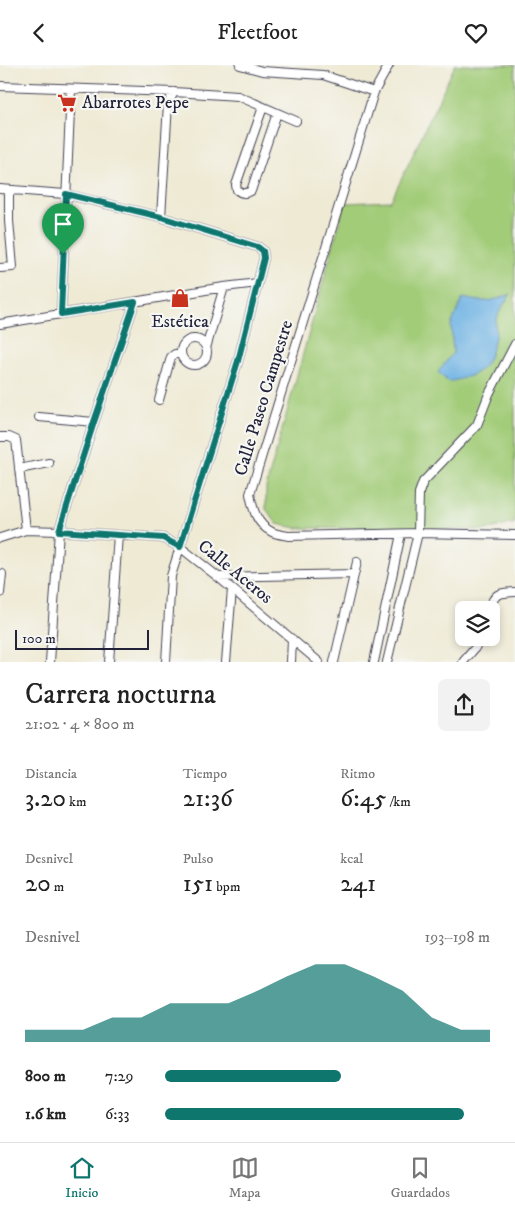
<!DOCTYPE html>
<html lang="es">
<meta charset="utf-8">
<style>
:root{--surface:#fff;--page:#f2f2f2;--text:#222;--muted:#767676;--line:#e0e0e0;--accent:#0f766e}
body{margin:0;font-family:"IM FELL DW Pica",serif;background:var(--page);color:var(--text);height:100vh;display:flex;flex-direction:column;font-size:19px;white-space:nowrap}
*{box-sizing:border-box;margin:0}
p{font-size:16px;color:var(--muted)}
.icon{flex:none;width:28px;height:28px;fill:none;stroke:currentColor;stroke-width:2;stroke-linecap:round;stroke-linejoin:round}
.map{position:relative;height:597px;overflow:hidden}
.drawer{display:flex;flex-direction:column;background:var(--surface);flex:1}
.drawer>*{flex:none}
.buttons{position:absolute;left:455px;top:536px;display:grid;gap:10px}
.buttons a{display:grid;place-items:center;width:45px;height:45px;border-radius:8px;background:var(--surface);box-shadow:0 2px 8px #0003;font-size:25px}
.scale{position:absolute;left:15px;bottom:12px;width:134px;box-sizing:border-box;padding-left:5px;border:2px solid #22223b;border-top:0;font-size:14px;line-height:18px;white-space:nowrap;color:#22223b;-webkit-text-stroke:4px #f6f6f2;paint-order:stroke}
.pin{position:absolute;display:grid;place-items:center;width:42px;height:42px;color:#fff;margin:-51px -21px;border-radius:50% 50% 50% 0;rotate:-45deg;box-shadow:0 0 5px #0007}
.pin .icon{rotate:45deg}
.round{display:grid;place-items:center;flex:none;width:52px;height:52px;border-radius:8px;background:var(--page)}
.headline{display:flex;align-items:center;justify-content:space-between;height:85px;padding:0 25px}
h1{font-size:28px;font-weight:600;line-height:38px}
.figures{display:grid;grid-template-columns:repeat(3,1fr);gap:8px;height:85px;padding:5px 25px}
.figures div{display:grid;align-content:center}
.figures b{font-size:25px;font-weight:600}
.figures small{font-size:14px;font-weight:400}
.figures p{font-size:14px}
.chart{height:140px;padding:10px 25px}
.chart p{display:flex;justify-content:space-between}
.chart svg{width:100%;height:90px;margin-top:5px;fill:var(--accent);opacity:.7}
ul{padding:0 25px;list-style:none;font-size:16px}
li{display:grid;grid-template-columns:80px 60px 1fr;align-items:center;height:38px}
li i{height:12px;border-radius:6px;background:var(--accent)}
header{display:flex;justify-content:space-between;align-items:center;height:65px;padding:0 25px;background:var(--surface);font-size:22px;font-weight:600}
.dock{display:flex;justify-content:space-around;align-items:center;height:70px;border-top:1px solid var(--line);background:var(--surface);font-size:14px;color:var(--muted)}
.dock a{display:grid;justify-items:center;gap:2px}
.dock .on{color:var(--accent)}
.map>svg:first-child{display:block}
.green{fill:#a2cc78;stroke:#62775a}
.water{fill:#6eb2e4;stroke:#486a90}
.lines{fill:none;stroke-linecap:round;stroke-linejoin:round}
.minor-casing{stroke:#414052;stroke-width:10}
.minor{stroke:#fff;stroke-width:8}
.route-casing{stroke:#fff;stroke-width:10}
.route{stroke:#0f766e;stroke-width:6}
.labels{text-anchor:middle;dominant-baseline:central;stroke-width:4.5;stroke-linejoin:round;paint-order:stroke}
.poi-label{font-size:18px;fill:#22223b;stroke:#f6f6f2;text-anchor:start}
.street-label{font-size:18px;fill:#22223b;stroke:#f6f6f2}
</style>
<header><svg class="icon" aria-label="back" viewBox="0 0 24 24"><path d="M15 5l-7 7 7 7"/></svg>Fleetfoot<svg class="icon" aria-label="heart" viewBox="0 0 24 24"><path d="M12 20l-8-8c-3-5 5-10 8-4 3-6 11-1 8 4z"/></svg></header>
<div class="map">
<svg width="515" height="597" viewBox="0 0 515 597">
<rect width="100%" height="100%" fill="#f6f6f2"/>
<filter id="ink" filterUnits="userSpaceOnUse"><feTurbulence type="fractalNoise" baseFrequency=".02" numOctaves="2"/><feDisplacementMap in="SourceGraphic" scale="10" xChannelSelector="R" yChannelSelector="G"/><feConvolveMatrix kernelMatrix="1 2 1 2 8 2 1 2 1" color-interpolation-filters="sRGB"/></filter>
<filter id="wash" filterUnits="userSpaceOnUse"><feTurbulence type="fractalNoise" baseFrequency=".0096" numOctaves="4" result="noise"/><feDisplacementMap in="SourceGraphic" scale="20" xChannelSelector="R" yChannelSelector="G"/><feGaussianBlur stdDeviation="1.12" result="paint"/><feColorMatrix in="noise" values="0 0 0 0 0 0 0 0 0 0 0 0 0 0 0 0 0 1.4 0 .05"/><feComposite in="paint" operator="in"/></filter>
<g filter="url(#wash)">
<rect width="100%" height="100%" fill="#efead4"/>
<!-- green -->
<path class="green" d="M455,0H515V458L485,465L297,463L277,459L266,444V422L345,138L391,136Z"/>
<!-- water -->
<path class="water" d="M511,229C506,236 500,244 497,253C494,259 497,266 495,272C488,305 480,310 448,317L438,307L453,288L451,260L463,233C485,238 490,237 511,229Z"/>
</g>
<g filter="url(#ink)">
<g class="lines">
<!-- minor casing -->
<g class="minor-casing">
<path id="minor" d="M240,0L262,6L323,10L374,27
M389,0L374,27L250,429C253,444 256,459 272,467C276,469 283,470 288,471L418,468L515,470
M0,21L174,27L238,31L296,56
M263,42L236,120L237,125C242,129 245,129 251,126L277,48
M0,124L65,129L161,152L258,182L263,186L264,193L238,296L171,511L166,597
M161,152L168,39L174,27
M0,203L13,202L9,156V125
M61,249L71,24
M0,259L224,222L258,218
M181 287a13 13 0 1 1 26 0a13 13 0 1 1-26 0Z
M206,283L224,222
M159,335L171,292L175,289H181
M39,352L94,357
M0,372H9L16,375L26,465
M19,404L49,398
M0,473L26,465L59,466L163,473L180,482L218,512L319,597
M218,512L354,509
M0,528L2,509
M488,545C496,528 496,528 515,527
M50,597L59,466L94,357L135,237
M109,597L118,470
M226,597L232,524
M291,597L292,574
M334,597L357,497
M374,597L401,469
M387,597L418,468L419,428L423,417L477,360L489,329L515,279
M463,597L475,583L480,572"/>
</g>
<!-- minor -->
<use href="#minor" class="minor"/>
</g>
</g>
<g class="lines" filter="url(#ink)">
<!-- route casing -->
<g class="route-casing">
<path id="route" d="M66,129L161,152L258,182L263,186L264,193L238,296L180,482L163,473L59,466L94,357L135,237L61,249Z"/>
</g>
<!-- route -->
<use href="#route" class="route"/>
</g>
<!-- icons -->
<defs>
<g id="supermarket-bare" transform="scale(1.5)"><path d="M-6-5.5h2.5l.6 2H6L4.5 2H-2.5L-4.4-4H-6ZM-1.5 3.2a1.3 1.3 0 1 0 .1 0ZM3 3.2a1.3 1.3 0 1 0 .1 0Z" fill="#c8321e" stroke="#f6f6f2" stroke-width="2.5" paint-order="stroke"/></g>
<g id="shop-bare" transform="scale(1.5)"><path d="M-5-2.5h2.3a2.7 3.5 0 0 1 5.4 0H5L5.5 6h-11ZM-1.5-2.5h3a1.5 2.3 0 0 0-3 0Z" fill="#c8321e" stroke="#f6f6f2" stroke-width="2.5" paint-order="stroke"/></g>
</defs>
<g fill-rule="evenodd">
<use href="#supermarket-bare" x="67" y="38"/>
<use href="#shop-bare" x="180" y="233"/>
</g>
<g class="labels">
<!-- poi labels -->
<g class="poi-label">
<text x="82" y="38">Abarrotes Pepe</text>
<text x="180" y="257" text-anchor="middle">Estética</text>
</g>
<!-- street labels -->
<g class="street-label">
<text transform="translate(264 333) rotate(-73)">Calle Paseo Campestre</text>
<text transform="translate(235 507) rotate(39)">Calle Aceros</text>
</g>
</g>
</svg>
<div class="buttons">
<a><svg class="icon" aria-label="layers" viewBox="0 0 24 24"><path d="M12 4l9 5-9 5-9-5zM3 14l9 5 9-5"/></svg></a>
</div>
<div class="scale">100 m</div>
<div class="pin" style="left:63px;top:189px;background:#1e9e55"><svg class="icon" aria-label="arrive" viewBox="0 0 24 24"><path d="M6 21V4h12l-3 4 3 4H6"/></svg></div>
</div>
<section class="drawer">
<div class="headline"><div><h1>Carrera nocturna</h1><p>21:02 · 4 × 800 m</p></div><a class="round"><svg class="icon" aria-label="share" viewBox="0 0 24 24"><path d="M12 15V3M7 8l5-5 5 5M5 13v7h14v-7"/></svg></a></div>
<div class="figures">
<div><p>Distancia</p><b>3.20<small> km</small></b></div>
<div><p>Tiempo</p><b>21:36</b></div>
<div><p>Ritmo</p><b>6:45<small> /km</small></b></div>
</div>
<div class="figures">
<div><p>Desnivel</p><b>20<small> m</small></b></div>
<div><p>Pulso</p><b>151<small> bpm</small></b></div>
<div><p>kcal</p><b>241</b></div>
</div>
<div class="chart"><p><span>Desnivel</span>193–198 m</p>
<svg viewBox="0 0 160 44" preserveAspectRatio="none"><path d="M0 44V38L10 38L20 38L30 32L40 32L50 25L60 25L70 25L80 19L90 12L100 6L110 6L120 12L130 19L140 32L150 38L160 38V44z"/></svg>
</div>
<ul>
<li><b>800 m</b>7:29<i style="width:54%"></i></li>
<li><b>1.6 km</b>6:33<i style="width:92%"></i></li>
</ul>
</section>
<nav class="dock">
<a class="on"><svg class="icon" aria-label="home" viewBox="0 0 24 24"><path d="M3 11l9-7 9 7M6 9v11h12V9"/></svg>Inicio</a>
<a><svg class="icon" aria-label="map" viewBox="0 0 24 24"><path d="M3 6l6-2 6 2 6-2v14l-6 2-6-2-6 2zM9 4v14M15 6v14"/></svg>Mapa</a>
<a><svg class="icon" aria-label="saved" viewBox="0 0 24 24"><path d="M7 4h10v16l-5-4-5 4z"/></svg>Guardados</a>
</nav>
